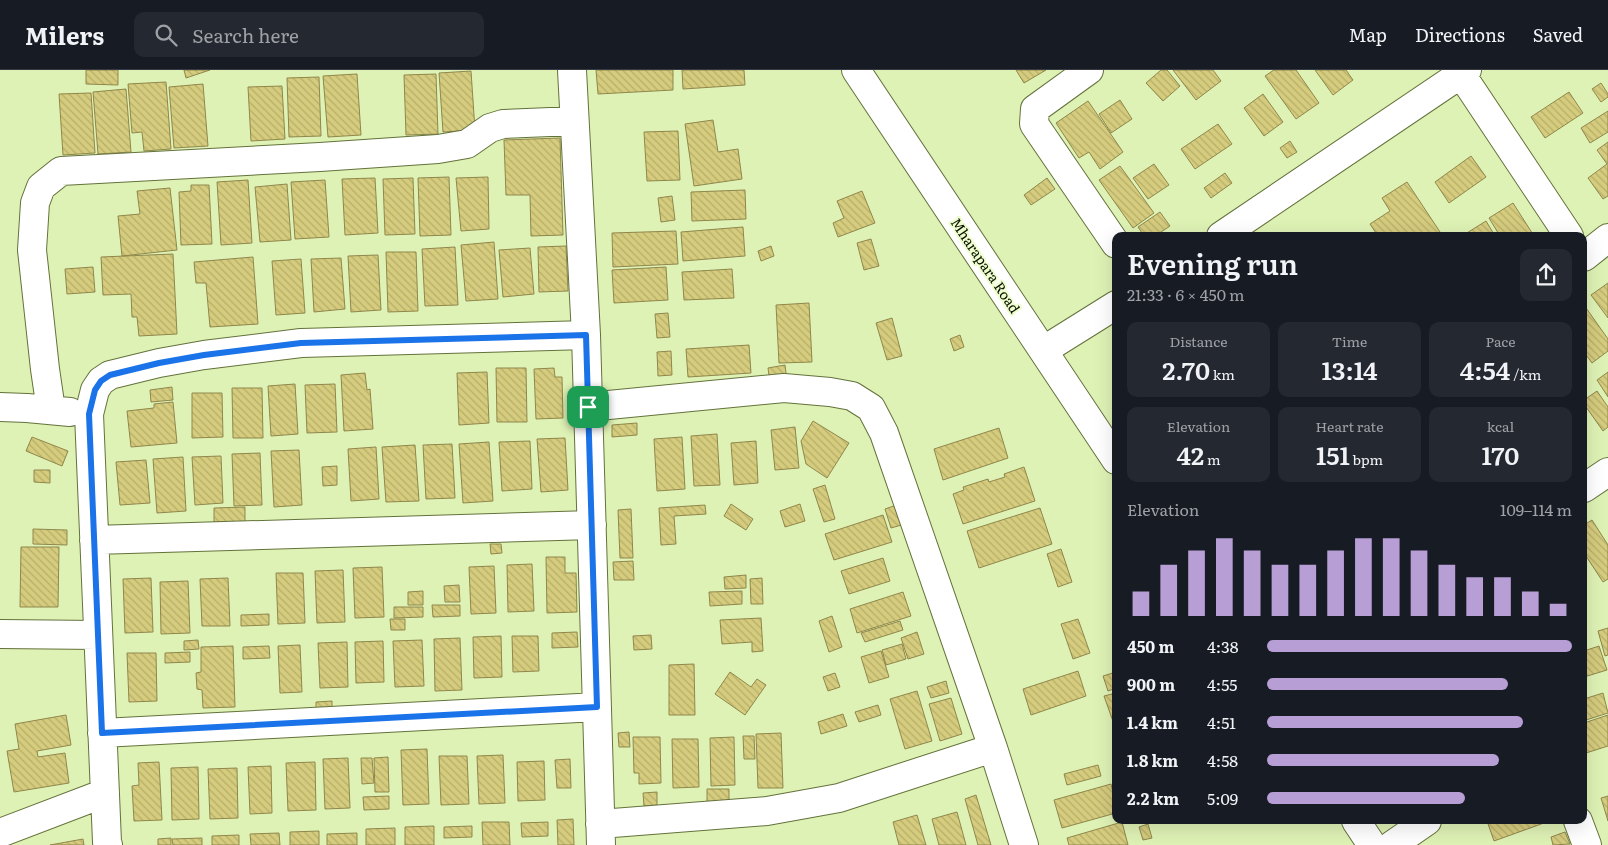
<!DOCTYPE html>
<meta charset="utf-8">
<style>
:root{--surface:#171b24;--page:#242831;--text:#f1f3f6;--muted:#9ea1a6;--line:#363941;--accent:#b79fd6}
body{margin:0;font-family:Literata,serif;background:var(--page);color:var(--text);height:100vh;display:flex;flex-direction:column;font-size:19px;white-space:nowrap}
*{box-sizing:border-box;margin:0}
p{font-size:16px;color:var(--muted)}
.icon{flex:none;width:28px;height:28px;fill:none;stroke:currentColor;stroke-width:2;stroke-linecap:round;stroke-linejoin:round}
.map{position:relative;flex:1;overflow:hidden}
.side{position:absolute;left:1112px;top:162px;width:475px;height:592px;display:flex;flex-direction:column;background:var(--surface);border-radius:10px;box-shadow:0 5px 20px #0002}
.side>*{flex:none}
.pin{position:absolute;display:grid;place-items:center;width:42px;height:42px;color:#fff;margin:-21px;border-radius:10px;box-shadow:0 2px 8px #0006}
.round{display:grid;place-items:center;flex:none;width:52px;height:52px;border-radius:10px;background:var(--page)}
.summary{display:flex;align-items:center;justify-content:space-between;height:85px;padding:0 15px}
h1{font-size:28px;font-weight:600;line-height:38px}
.stats{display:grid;grid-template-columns:repeat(3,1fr);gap:8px;height:85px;padding:5px 15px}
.stats div{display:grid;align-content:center;border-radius:10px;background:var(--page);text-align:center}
.stats b{font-size:25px;font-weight:600}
.stats small{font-size:14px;font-weight:400}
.stats p{font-size:14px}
.chart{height:140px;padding:10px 15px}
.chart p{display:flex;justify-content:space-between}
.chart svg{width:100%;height:90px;margin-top:5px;stroke:var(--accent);stroke-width:6}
ul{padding:0 15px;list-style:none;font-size:16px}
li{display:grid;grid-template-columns:80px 60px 1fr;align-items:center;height:38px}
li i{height:12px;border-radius:6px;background:var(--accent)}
header{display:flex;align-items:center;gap:30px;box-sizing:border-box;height:70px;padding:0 25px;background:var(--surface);border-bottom:1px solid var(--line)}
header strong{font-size:24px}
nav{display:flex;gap:28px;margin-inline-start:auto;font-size:18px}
.search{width:350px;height:45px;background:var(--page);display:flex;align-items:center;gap:12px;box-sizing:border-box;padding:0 18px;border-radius:10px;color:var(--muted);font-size:19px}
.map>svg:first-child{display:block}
.building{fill:url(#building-back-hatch);stroke:#8f874b}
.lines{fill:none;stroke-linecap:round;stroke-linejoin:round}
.minor-casing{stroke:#63723b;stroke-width:30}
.major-casing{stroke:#63723b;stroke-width:30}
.minor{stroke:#fff;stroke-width:28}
.major{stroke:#fff;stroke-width:28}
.route-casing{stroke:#fff;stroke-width:10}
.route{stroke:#1a73e8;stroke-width:6}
.labels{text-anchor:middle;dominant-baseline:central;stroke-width:4;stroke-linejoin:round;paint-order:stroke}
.street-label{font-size:14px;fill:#0a0f00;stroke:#eefdcd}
</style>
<header>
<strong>Milers</strong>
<div class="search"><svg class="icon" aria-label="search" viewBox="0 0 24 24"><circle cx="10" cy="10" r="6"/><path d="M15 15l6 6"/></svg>Search here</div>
<nav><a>Map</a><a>Directions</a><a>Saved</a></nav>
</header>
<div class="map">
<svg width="1608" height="775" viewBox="0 0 1608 775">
<defs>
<pattern id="building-back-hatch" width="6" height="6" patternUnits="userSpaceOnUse" patternTransform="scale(1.25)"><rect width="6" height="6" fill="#d6cc7e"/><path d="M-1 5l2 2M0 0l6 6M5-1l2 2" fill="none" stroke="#b6ae6b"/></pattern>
</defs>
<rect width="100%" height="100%" fill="#dff2b5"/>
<!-- building -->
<path class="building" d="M86,0H118V15L86,14Z
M184,0H210L186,8Z
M596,0H673V20L598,24Z
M682,0H744L745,15L683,19Z
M1016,0H1046L1024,13Z
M1161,0H1167L1180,16L1163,31L1146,13Z
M1173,0H1213L1221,11L1196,30Z
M1274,0H1296L1319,33L1296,49L1265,6Z
M1315,0H1346L1353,10L1333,25Z
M471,1L475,60L443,62L439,3Z
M357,4L361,65L328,67L323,6Z
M436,4L438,64L406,65L404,5Z
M319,7L321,66L289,67L287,8Z
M166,12L171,79L144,81L142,62L132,63L128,14Z
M1601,13L1608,24V27L1601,32L1592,19Z
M203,14L208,76L174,78L169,17Z
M282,16L285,69L251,71L248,17Z
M126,19L131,82L98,84L93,22Z
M1569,22L1583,43L1545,68L1531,47Z
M91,23L95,83L63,85L59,24Z
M1263,24L1283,52L1264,66L1244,38Z
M1120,30L1132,49L1111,63L1099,44Z
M1088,31L1123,82L1100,99L1089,82L1079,88L1056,53Z
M1608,41V62L1590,73L1581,58Z
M713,50L718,82L738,79L742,109L694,116L685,54Z
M1218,54L1232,74L1195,99L1181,79Z
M678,61L680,110L647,111L644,62Z
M560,68L563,165L531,166L530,125H506L504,70Z
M1290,71L1297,82L1287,88L1280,78Z
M1608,72V126L1603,129L1588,108L1607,94L1597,80Z
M1471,86L1486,107L1449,133L1435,112Z
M1154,94L1169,115L1148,129L1133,108Z
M1120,96L1154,143L1133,158L1099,110Z
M1225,103L1232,113L1211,128L1204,118Z
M449,107L451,165L420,166L418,108Z
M488,107L489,159L461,161L456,108Z
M375,108L378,163L345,165L342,109Z
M413,108L415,164L385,165L383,109Z
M1047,108L1055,119L1031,135L1024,125Z
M248,110L252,173L221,175L217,112Z
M325,110L329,167L295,169L291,112Z
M1407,112L1440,162L1434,166H1406L1404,162L1397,166H1378L1370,154L1390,141L1382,128Z
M287,114L291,170L260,172L255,117Z
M191,115H209L212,174L181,175L179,122L191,121Z
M170,118L177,180L122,186L118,146L140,144L137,121Z
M745,120L746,149L692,151L691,122Z
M862,121L875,153L838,167L833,153L844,148L837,131Z
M672,126L675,150L661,152L658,128Z
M1513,133L1534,166H1500L1489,148Z
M1160,142L1170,156L1155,166H1144L1138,157Z
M1486,151L1495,166H1462Z
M743,157L745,186L683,191L681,162Z
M676,161L678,194L613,197L612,163Z
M871,169L879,196L864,200L857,173Z
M494,172L498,229L466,231L461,175Z
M566,176L568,221L539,222L538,177Z
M771,176L774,186L761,191L758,181Z
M455,177L458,235L425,236L422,179Z
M530,178L534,224L503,227L499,180Z
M386,182H416L418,241L388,242Z
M173,184L177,264L139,266L137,247H132L131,224L103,225L101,187Z
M378,185L381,240L351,242L348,186Z
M253,187L258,254L210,257L206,213H196L194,192Z
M341,188L345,239L314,242L311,189Z
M301,189L305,243L276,245L272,191Z
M93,197L95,222L67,224L65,199Z
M666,197L668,230L614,233L612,200Z
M732,199L734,228L684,230L682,202Z
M1608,213V248L1591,225Z
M809,233L812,292L779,293L776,235Z
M1584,235L1608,269V281L1592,293L1584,282Z
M668,243L670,267L657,268L655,244Z
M892,248L902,286L887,290L876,253Z
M960,265L964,277L954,281L950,269Z
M749,275L751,303L688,307L686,279Z
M671,281L672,305L658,306L657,282Z
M785,295L787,311L770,313L768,298Z
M496,298H526L527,352H497Z
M554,298L555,307H562L563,348L536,349L534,299Z
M487,302L489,353L459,355L457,303Z
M1608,302V327L1597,310Z
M365,303L367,320L370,319L373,359L344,361L341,305Z
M295,314L298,364L271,366L268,316Z
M335,314L337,362L307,363L305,315Z
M172,317L173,330L151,332L150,320Z
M232,318H262L263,368H233Z
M1597,321L1608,337V357L1603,361L1584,334V330Z
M192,323H222L223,367L192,368Z
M173,332L177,373L131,377L127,341L154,338V334Z
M813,351L849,373L827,408L806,394L801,371Z
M637,353V365L612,367V355Z
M795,357L799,398L775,400L771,360Z
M999,358L1008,388L943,410L934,379Z
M717,364L720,415L694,416L691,366Z
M32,367L68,381L62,396L26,381Z
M682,367L685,419L657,421L654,369Z
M565,368L568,420L541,422L537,369Z
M530,371L532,419L502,421L499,372Z
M756,371L758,413L734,415L731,373Z
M489,372L493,431L463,433L459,374Z
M452,374L455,428L426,429L423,375Z
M415,375L419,431L386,432L382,377Z
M376,377L379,429L351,431L348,379Z
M299,380L302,435L274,437L271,381Z
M260,383L262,435L234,436L232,384Z
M221,386L223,433L195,435L192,387Z
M183,387L186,441L157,443L153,389Z
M146,390L150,433L120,435L116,392Z
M337,396V415L323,416L322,397Z
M1024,397L1035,431L963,454L953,424L964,420L963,417L988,409L989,412L1005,407L1004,404Z
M34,400H50V413L34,412Z
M825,415L835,449L824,452L813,419Z
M905,432L912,452L891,458L885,439Z
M731,434L753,449L746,460L724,446Z
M800,434L805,451L785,457L780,441Z
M705,435L706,444L674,446L676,474L661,475L659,438Z
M245,437V455H214V438Z
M1040,438L1052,474L979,498L967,461Z
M631,439L633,488H620L618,440Z
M883,445L892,472L834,490L825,464Z
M1592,450L1608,475V509L1603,512L1584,483V455Z
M33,459L67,460V475L33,474Z
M490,474H501L502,483L491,484Z
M21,477H59L58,537H20Z
M1061,479L1072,512L1058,517L1047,484Z
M546,487H565V503H576L577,542L547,543Z
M883,488L890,511L849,524L841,501Z
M633,491L634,510H614L613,492Z
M532,494L534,541L508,542L507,495Z
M494,496L496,543L471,544L469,497Z
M382,497L384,547L355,548L353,498Z
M343,500L345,552L317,553L315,501Z
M276,503H303L305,553L278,554Z
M746,505V518L725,519L724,507Z
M151,508L153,562L125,563L123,509Z
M228,508L230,556H202L200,509Z
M762,508L763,534H751L750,509Z
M188,511L190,563L161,564L160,512Z
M459,515L460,532H445L444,516Z
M423,521V535H408V522Z
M742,521V534L710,536L709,522Z
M903,522L911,546L857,563L850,539Z
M432,535H460V546L433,547Z
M394,537H423V547L394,548Z
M269,544V555L241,556V545Z
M832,546L842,577L829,582L819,551Z
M761,548L763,581L752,582V572L722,574L720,550Z
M390,549H405V560H391Z
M1078,549L1090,583L1073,589L1061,554Z
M900,551L903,560L865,572L861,563Z
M1608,558V585L1605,586L1598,561Z
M577,562L578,577L552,578V563Z
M917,562L924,584L908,589L901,568Z
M651,565L652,579L634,580L633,566Z
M501,566L502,607L474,608L473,567Z
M512,566H538L539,601L513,602Z
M460,568L462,620L435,621L434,569Z
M198,570L199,579L184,580V571Z
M422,570L424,616L395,617L393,571Z
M383,571L384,612L356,613L355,572Z
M347,572L348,617L320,618L318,573Z
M902,574L906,589L886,595L882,580Z
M300,575L302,622L280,623L278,576Z
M233,576L235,637L203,638L202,620L197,619L196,603L201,602V577Z
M269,576L270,588L243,589V577Z
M1599,576L1607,600L1584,607V581Z
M881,581L889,607L869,613L861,587Z
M190,582V592L165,593V583Z
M127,583H156L157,631L129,632Z
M694,594L695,645H669V595Z
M1078,601L1086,626L1031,645L1023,619Z
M730,602L751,617L757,609L766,615L745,645L715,624Z
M1116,602V618L1108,621L1103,606Z
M835,603L840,617L828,621L823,607Z
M946,611L949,623L931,628L927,617Z
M917,621L932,671L905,679L890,629Z
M1116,623V657H1115L1104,626Z
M1603,623L1608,643L1586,650L1584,642V629Z
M951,628L962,664L940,671L929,634Z
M332,631V642H316V632Z
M878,635L881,645L859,652L855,642Z
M843,644L847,656L821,664L818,652Z
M66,645L71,675L37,681L38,687L65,683L69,713L14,722L7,681L19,679L15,654Z
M1608,645V676L1586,683L1584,677V653Z
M629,662L630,677H619L618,663Z
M781,663L783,718H758L756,664Z
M743,666H754L755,689H744Z
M633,667H660L661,713L639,714V703H634Z
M734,667L735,715L711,716L710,668Z
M672,669H698L699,717L673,718Z
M427,679L429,734L403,735L401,680Z
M503,685L505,733L479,734L477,686Z
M439,686H467L469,734L441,735Z
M388,687L389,722H375L374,688Z
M348,688L350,738L325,739L323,689Z
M361,688H372L374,713L362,714Z
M570,689L571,718H557L555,690Z
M544,691L545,730L518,731L517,692Z
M159,692L162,750L134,751L132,716L139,715L138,693Z
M315,692L316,740L288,741L286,693Z
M1098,695L1101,706L1067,715L1064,704Z
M271,696L272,743L250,744L248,697Z
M198,697L199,749L172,750L171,698Z
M237,698L238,748L210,749L208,699Z
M1111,714L1116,735V743L1062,758L1054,730Z
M707,719H729V735H707Z
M657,722V735L644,736L643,723Z
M976,725L991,775H978L965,729Z
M389,726V739L364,740L363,727Z
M1608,726V751L1601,728Z
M957,742L966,775H939L932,749Z
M917,745L926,775H899L893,752Z
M573,749L574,775H558L557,750Z
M1487,751H1543L1544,753L1494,771Z
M482,752H509L510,775H483Z
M548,752V766L522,767L521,753Z
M1122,752L1128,775H1069L1067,768Z
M1148,754L1152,768L1143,770L1139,757Z
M434,756V775H405V757Z
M472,756V767L444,768V757Z
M395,758V775H366V759Z
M319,761V775H290V762Z
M1565,762L1570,774L1553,775L1551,767Z
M279,763L280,775H251L250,764Z
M357,763V775H327V764Z
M239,765V775H212V766Z
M171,768V775H158V769Z
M202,768V775H173L172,769Z
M83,769L84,775H50Z"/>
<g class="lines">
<!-- minor casing -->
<g class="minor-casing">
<path id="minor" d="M572,0L586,265L601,775
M1089,0L1035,39L1034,54L1116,174
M1461,4L1569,166
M1221,166L1467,0
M1584,187L1608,168
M1044,280L1116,235
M0,337L27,338L70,342
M588,337L784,318L830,322L852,326L871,338L884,363L993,678L1024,775
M51,340L45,299L32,180L35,133L41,117L61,101L320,87L438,79L467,74L490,58L503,54L574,51
M1584,418L1608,402
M94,470L592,455
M0,564L98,565
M102,663L597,637
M1578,751L1587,775
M600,754L767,741L839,728L993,678
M0,763L105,723
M108,775L107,772L89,344L95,320L101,311L110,305L159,293L204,285L301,273L586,265
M1392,775L1427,751"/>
</g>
<!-- major casing -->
<g class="major-casing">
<path id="major" d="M856,0L1116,390
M1356,751L1372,775"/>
</g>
<!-- minor -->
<use href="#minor" class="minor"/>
<!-- major -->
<use href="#major" class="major"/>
</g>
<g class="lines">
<!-- route casing -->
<g class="route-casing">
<path id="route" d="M586,265L597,637L102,663L89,344L95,320L101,311L110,305L159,293L204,285L301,273Z"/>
</g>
<!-- route -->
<use href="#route" class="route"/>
</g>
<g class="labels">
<!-- street labels -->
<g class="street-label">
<text transform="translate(986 195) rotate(56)">Mharapara Road</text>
</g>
</g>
</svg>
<div class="pin" style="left:588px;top:337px;background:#1e9e55"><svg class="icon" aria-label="arrive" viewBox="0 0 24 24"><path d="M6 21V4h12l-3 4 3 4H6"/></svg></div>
<section class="side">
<div class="summary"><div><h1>Evening run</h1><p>21:33 · 6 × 450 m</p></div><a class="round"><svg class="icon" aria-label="share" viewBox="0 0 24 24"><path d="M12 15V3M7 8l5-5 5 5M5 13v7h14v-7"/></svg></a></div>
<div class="stats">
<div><p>Distance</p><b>2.70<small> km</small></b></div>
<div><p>Time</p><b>13:14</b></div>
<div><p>Pace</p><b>4:54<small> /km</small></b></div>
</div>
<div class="stats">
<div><p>Elevation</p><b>42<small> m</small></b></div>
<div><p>Heart rate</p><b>151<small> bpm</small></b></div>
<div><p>kcal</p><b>170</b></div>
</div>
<div class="chart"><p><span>Elevation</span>109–114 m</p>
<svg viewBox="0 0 160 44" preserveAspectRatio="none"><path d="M5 44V32M15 44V19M25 44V12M35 44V6M45 44V12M55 44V19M65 44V19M75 44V12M85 44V6M95 44V6M105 44V12M115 44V19M125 44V25M135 44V25M145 44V32M155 44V38"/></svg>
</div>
<ul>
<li><b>450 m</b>4:38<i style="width:100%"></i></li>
<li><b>900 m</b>4:55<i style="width:79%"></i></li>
<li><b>1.4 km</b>4:51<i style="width:84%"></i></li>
<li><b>1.8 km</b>4:58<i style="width:76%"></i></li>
<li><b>2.2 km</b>5:09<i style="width:65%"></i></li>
</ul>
</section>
</div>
